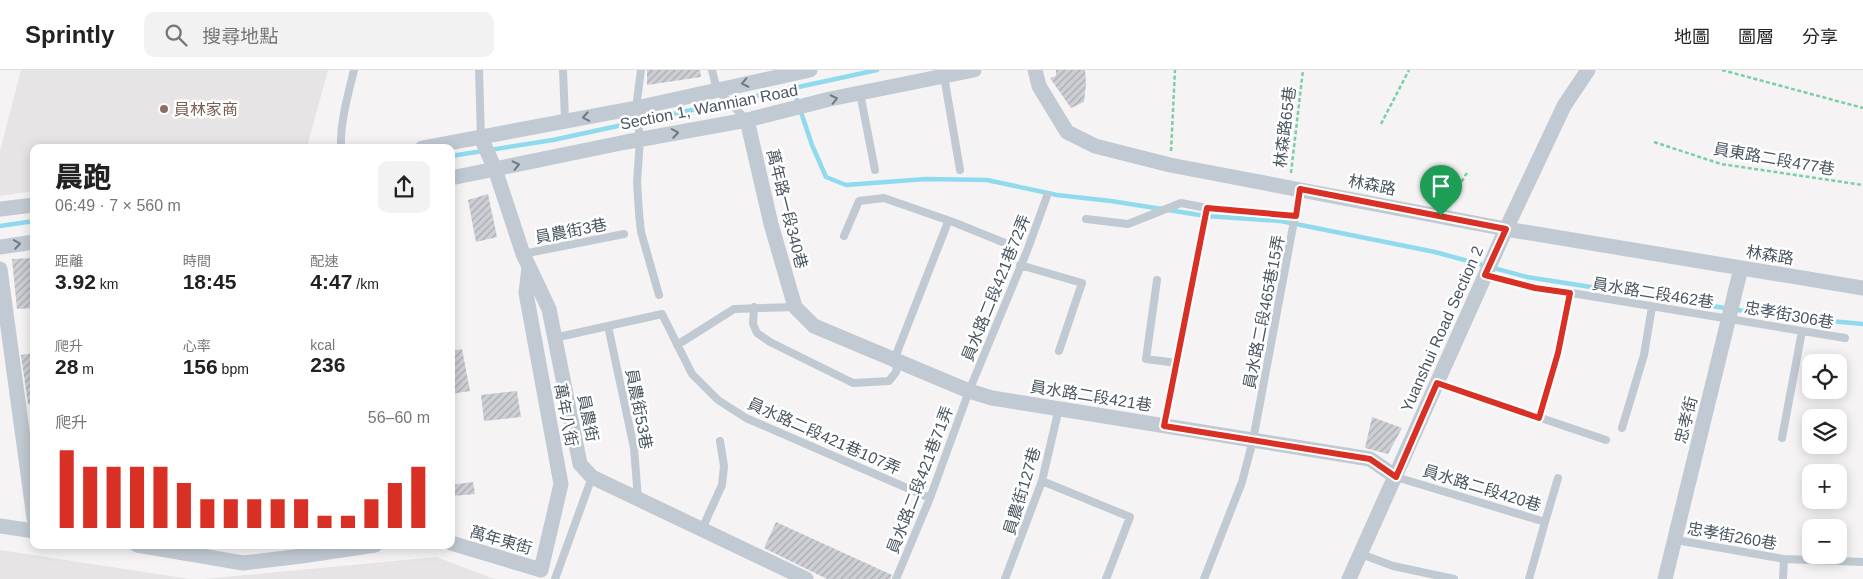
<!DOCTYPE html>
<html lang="zh-TW">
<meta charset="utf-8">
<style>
:root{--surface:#fff;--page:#f2f2f2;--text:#222;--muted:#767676;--line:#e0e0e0;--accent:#d93025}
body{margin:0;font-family:Helvetica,"Noto Sans TC",sans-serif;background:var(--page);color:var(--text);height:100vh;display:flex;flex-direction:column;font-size:19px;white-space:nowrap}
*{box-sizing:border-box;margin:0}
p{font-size:16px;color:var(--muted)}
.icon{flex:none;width:28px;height:28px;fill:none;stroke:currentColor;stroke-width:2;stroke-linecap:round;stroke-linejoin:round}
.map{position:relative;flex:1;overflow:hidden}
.sheet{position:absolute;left:30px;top:74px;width:425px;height:405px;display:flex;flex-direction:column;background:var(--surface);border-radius:10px;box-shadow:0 2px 12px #0003}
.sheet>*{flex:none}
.buttons{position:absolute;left:1802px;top:284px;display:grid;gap:10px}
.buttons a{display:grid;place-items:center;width:45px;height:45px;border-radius:10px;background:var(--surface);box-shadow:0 2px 12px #0003;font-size:25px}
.pin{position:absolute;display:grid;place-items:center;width:42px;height:42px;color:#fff;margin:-51px -21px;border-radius:50% 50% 50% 0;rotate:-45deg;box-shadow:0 0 5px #0007}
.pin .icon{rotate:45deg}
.round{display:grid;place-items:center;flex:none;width:52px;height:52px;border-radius:10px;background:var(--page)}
.headline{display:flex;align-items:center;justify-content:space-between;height:85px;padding:0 25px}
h1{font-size:28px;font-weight:800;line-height:38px}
.figures{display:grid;grid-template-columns:repeat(3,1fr);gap:8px;height:85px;padding:5px 25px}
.figures div{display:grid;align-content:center}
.figures b{font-size:21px;font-weight:800}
.figures small{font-size:14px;font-weight:400}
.figures p{font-size:14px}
.chart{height:140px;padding:10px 25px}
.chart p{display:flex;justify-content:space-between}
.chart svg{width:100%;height:90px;margin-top:5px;stroke:var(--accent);stroke-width:6}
header{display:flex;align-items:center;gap:30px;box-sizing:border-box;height:70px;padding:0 25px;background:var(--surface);border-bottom:1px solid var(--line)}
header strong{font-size:24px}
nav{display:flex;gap:28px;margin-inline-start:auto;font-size:18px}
.search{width:350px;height:45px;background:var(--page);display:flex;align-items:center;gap:12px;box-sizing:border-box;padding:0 18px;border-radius:10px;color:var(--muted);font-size:19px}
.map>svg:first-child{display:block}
.education{fill:#e6e4e5}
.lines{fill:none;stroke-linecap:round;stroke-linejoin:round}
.stream{stroke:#90daee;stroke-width:4.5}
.building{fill:url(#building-hatch)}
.path{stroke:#7ad0a6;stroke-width:2.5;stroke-dasharray:4 2.5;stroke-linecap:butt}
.lane{stroke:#c1cad2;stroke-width:8}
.street{stroke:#c1cad2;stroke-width:15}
.oneway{stroke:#6e7983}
.route-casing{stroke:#fff;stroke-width:10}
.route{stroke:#d93025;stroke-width:6}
.education-dot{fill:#8d6e63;stroke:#fff;stroke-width:2}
.labels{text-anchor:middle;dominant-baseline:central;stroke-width:5;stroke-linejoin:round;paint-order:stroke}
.street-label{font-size:16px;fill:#4a5661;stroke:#fff}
.education-label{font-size:16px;fill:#785e54;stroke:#fff;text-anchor:start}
</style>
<header>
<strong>Sprintly</strong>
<div class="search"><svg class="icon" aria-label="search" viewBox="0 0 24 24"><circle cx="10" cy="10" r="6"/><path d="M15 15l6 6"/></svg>搜尋地點</div>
<nav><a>地圖</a><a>圖層</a><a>分享</a></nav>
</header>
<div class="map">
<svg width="1863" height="509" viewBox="0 0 1863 509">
<defs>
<pattern id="building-hatch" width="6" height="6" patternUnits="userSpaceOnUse" patternTransform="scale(1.25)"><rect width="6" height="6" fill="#cdcfd5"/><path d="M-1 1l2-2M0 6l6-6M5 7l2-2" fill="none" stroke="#a8abb0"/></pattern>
</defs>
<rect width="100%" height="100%" fill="#f5f3f3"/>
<!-- education -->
<path class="education" d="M21,0H328L307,77L34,78V121L0,126V81Z
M0,480L190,509H0Z
M436,487L495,509H204Z"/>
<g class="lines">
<!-- stream -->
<path class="stream" d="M793,18L812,75L826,107L846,115L926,109L987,110L1057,125L1111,131L1206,146L1281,151L1435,182L1527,207L1776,246L1863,254
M451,86L553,70L877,0
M0,156L34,151"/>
</g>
<!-- building -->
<path class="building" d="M647,0H700L701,7L647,15Z
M1056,0H1085L1086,14L1084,32L1071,38L1050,8L1056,6Z
M488,124L497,167L476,172L468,130Z
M34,188V238L17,239L12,189Z
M462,279L470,321L451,324V281Z
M34,283V334H28L21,285Z
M517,321L521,347L484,351L481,325Z
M1372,347L1402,358L1388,384L1365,378Z
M473,412L475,424L451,426V415Z
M776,452L892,505L890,509H827L764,478Z"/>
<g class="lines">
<!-- path -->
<path class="path" d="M1722,0L1863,38
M1381,54L1409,0
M1654,72L1721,94L1863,115
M1171,81L1175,0
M1291,103L1303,0
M1448,134L1468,101"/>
<!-- lane -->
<path class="lane" d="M479,0L481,68
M563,0L565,50
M641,0L636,38L640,69L637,112L639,143L641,162L659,225
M712,0L717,20L747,50
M944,6L960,100
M860,23L875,100
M341,78C340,52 348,25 354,0
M1086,149L1128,154L1181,133L1207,138L1296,146
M844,166L859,131L884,128L953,152L1010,175
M523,184L624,164
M1020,195L1082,213L1059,281
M1485,205L1535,217L1845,268
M1157,210L1146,289L1177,293
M754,237L753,254L757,263L770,272L853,313L889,311L896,302L897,296L894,290L948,152
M608,256L634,378L638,429
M554,268L662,244L692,304L718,330L746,348L930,428
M677,275L734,239L795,237
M1437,313L1606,370
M1539,348L1558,283L1570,223
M1164,356L1207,138
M1622,358L1644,285L1652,237
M1782,368L1802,261
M1396,407L1545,452L1558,408
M1042,411L1130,447L1106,509
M702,459L722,415L724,396L720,371
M1676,470L1784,489L1863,492
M1361,484L1393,496L1454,509
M555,509L592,407
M896,509L930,428L969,321L1027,181L1047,126
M1005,509L1042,411L1059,338
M1204,509L1242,412L1253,370L1300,119
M1529,509L1545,452
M1783,509L1784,489"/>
<!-- street -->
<path class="street" d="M1035,0L1039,16L1067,62L1095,76L1170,95L1506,159L1863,218
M747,50L771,154L795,237L814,256L969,321L992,328L1370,389L1396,407
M481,68L495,99L523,184L549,239L580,394L592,407L806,509
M422,78L636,38L810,0
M451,108L626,72L747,50L830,29L974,0
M0,139L34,135
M0,177L34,172
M0,199L34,448
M0,456L34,461
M451,473L541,500L561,414L526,223L529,197
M137,475L243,493L302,486L375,475
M1349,509L1506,159L1564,36L1588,0
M1665,509L1741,198"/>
</g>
<!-- one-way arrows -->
<defs><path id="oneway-chevron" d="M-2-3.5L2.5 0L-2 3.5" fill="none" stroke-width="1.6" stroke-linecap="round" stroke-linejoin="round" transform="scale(1.25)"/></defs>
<g class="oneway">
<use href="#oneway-chevron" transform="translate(745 13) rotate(168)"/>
<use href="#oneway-chevron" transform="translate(834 29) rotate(-12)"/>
<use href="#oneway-chevron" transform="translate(586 47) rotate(170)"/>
<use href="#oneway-chevron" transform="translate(675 63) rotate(-10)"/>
<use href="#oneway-chevron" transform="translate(516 95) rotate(-13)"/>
<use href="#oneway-chevron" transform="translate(17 174) rotate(-9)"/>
</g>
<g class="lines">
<!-- route casing -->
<g class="route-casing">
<path id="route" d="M1300,119L1506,159L1485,205L1535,218L1570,223L1558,283L1539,348L1437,313L1396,407L1370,389L1164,356L1207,138L1296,146Z"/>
</g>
<!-- route -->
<use href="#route" class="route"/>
</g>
<!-- markers -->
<circle class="education-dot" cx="164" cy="39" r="5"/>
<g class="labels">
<!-- street labels -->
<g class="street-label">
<text transform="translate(709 37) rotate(-11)">Section 1, Wannian Road</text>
<text transform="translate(1285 57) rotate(-83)">林森路65巷</text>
<text transform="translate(1774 89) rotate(10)">員東路二段477巷</text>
<text transform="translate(1372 115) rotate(11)">林森路</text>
<text transform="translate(787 139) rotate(76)">萬年路一段340巷</text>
<text transform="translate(571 161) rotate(-11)">員農街3巷</text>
<text transform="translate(1770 185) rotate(9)">林森路</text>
<text transform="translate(996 218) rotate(-68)">員水路二段421巷72弄</text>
<text transform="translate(1653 223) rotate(9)">員水路二段462巷</text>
<text transform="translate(1264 242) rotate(-79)">員水路二段465巷15弄</text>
<text transform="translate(1789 245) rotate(10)">忠孝街306巷</text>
<text transform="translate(1442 259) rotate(-66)">Yuanshui Road Section 2</text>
<text transform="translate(1091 326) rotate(9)">員水路二段421巷</text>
<text transform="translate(639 339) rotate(79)">員農街53巷</text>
<text transform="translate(566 345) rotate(79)">萬年八街</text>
<text transform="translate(588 348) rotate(78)">員農街</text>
<text transform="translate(1686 350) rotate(-76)">忠孝街</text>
<text transform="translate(824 366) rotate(24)">員水路二段421巷107弄</text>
<text transform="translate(920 410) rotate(-69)">員水路二段421巷71弄</text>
<text transform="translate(1482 418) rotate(17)">員水路二段420巷</text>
<text transform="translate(1022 421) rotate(-73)">員農街127巷</text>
<text transform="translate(1732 466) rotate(10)">忠孝街260巷</text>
<text transform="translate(501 470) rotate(16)">萬年東街</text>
</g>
<!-- education labels -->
<g class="education-label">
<text x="174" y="39">員林家商</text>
</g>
</g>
</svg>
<div class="buttons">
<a><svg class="icon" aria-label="locate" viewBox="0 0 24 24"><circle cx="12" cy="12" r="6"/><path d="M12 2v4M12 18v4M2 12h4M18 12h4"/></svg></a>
<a><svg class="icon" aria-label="layers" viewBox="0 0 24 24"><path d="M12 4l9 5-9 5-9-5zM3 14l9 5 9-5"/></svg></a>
<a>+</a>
<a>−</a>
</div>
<div class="pin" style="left:1441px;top:146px;background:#1e9e55"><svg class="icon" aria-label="arrive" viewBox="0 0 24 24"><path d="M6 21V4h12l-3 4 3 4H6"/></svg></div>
<section class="sheet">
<div class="headline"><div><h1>晨跑</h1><p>06:49 · 7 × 560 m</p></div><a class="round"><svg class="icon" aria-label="share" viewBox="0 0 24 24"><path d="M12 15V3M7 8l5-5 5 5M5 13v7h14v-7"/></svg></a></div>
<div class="figures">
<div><p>距離</p><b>3.92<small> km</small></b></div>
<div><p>時間</p><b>18:45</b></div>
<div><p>配速</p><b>4:47<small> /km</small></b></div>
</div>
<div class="figures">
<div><p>爬升</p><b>28<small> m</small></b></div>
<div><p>心率</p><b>156<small> bpm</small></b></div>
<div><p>kcal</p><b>236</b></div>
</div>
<div class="chart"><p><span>爬升</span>56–60 m</p>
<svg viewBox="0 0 160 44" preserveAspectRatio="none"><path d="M5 44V6M15 44V14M25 44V14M35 44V14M45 44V14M55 44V22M65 44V30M75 44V30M85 44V30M95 44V30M105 44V30M115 44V38M125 44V38M135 44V30M145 44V22M155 44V14"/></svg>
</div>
</section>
</div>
